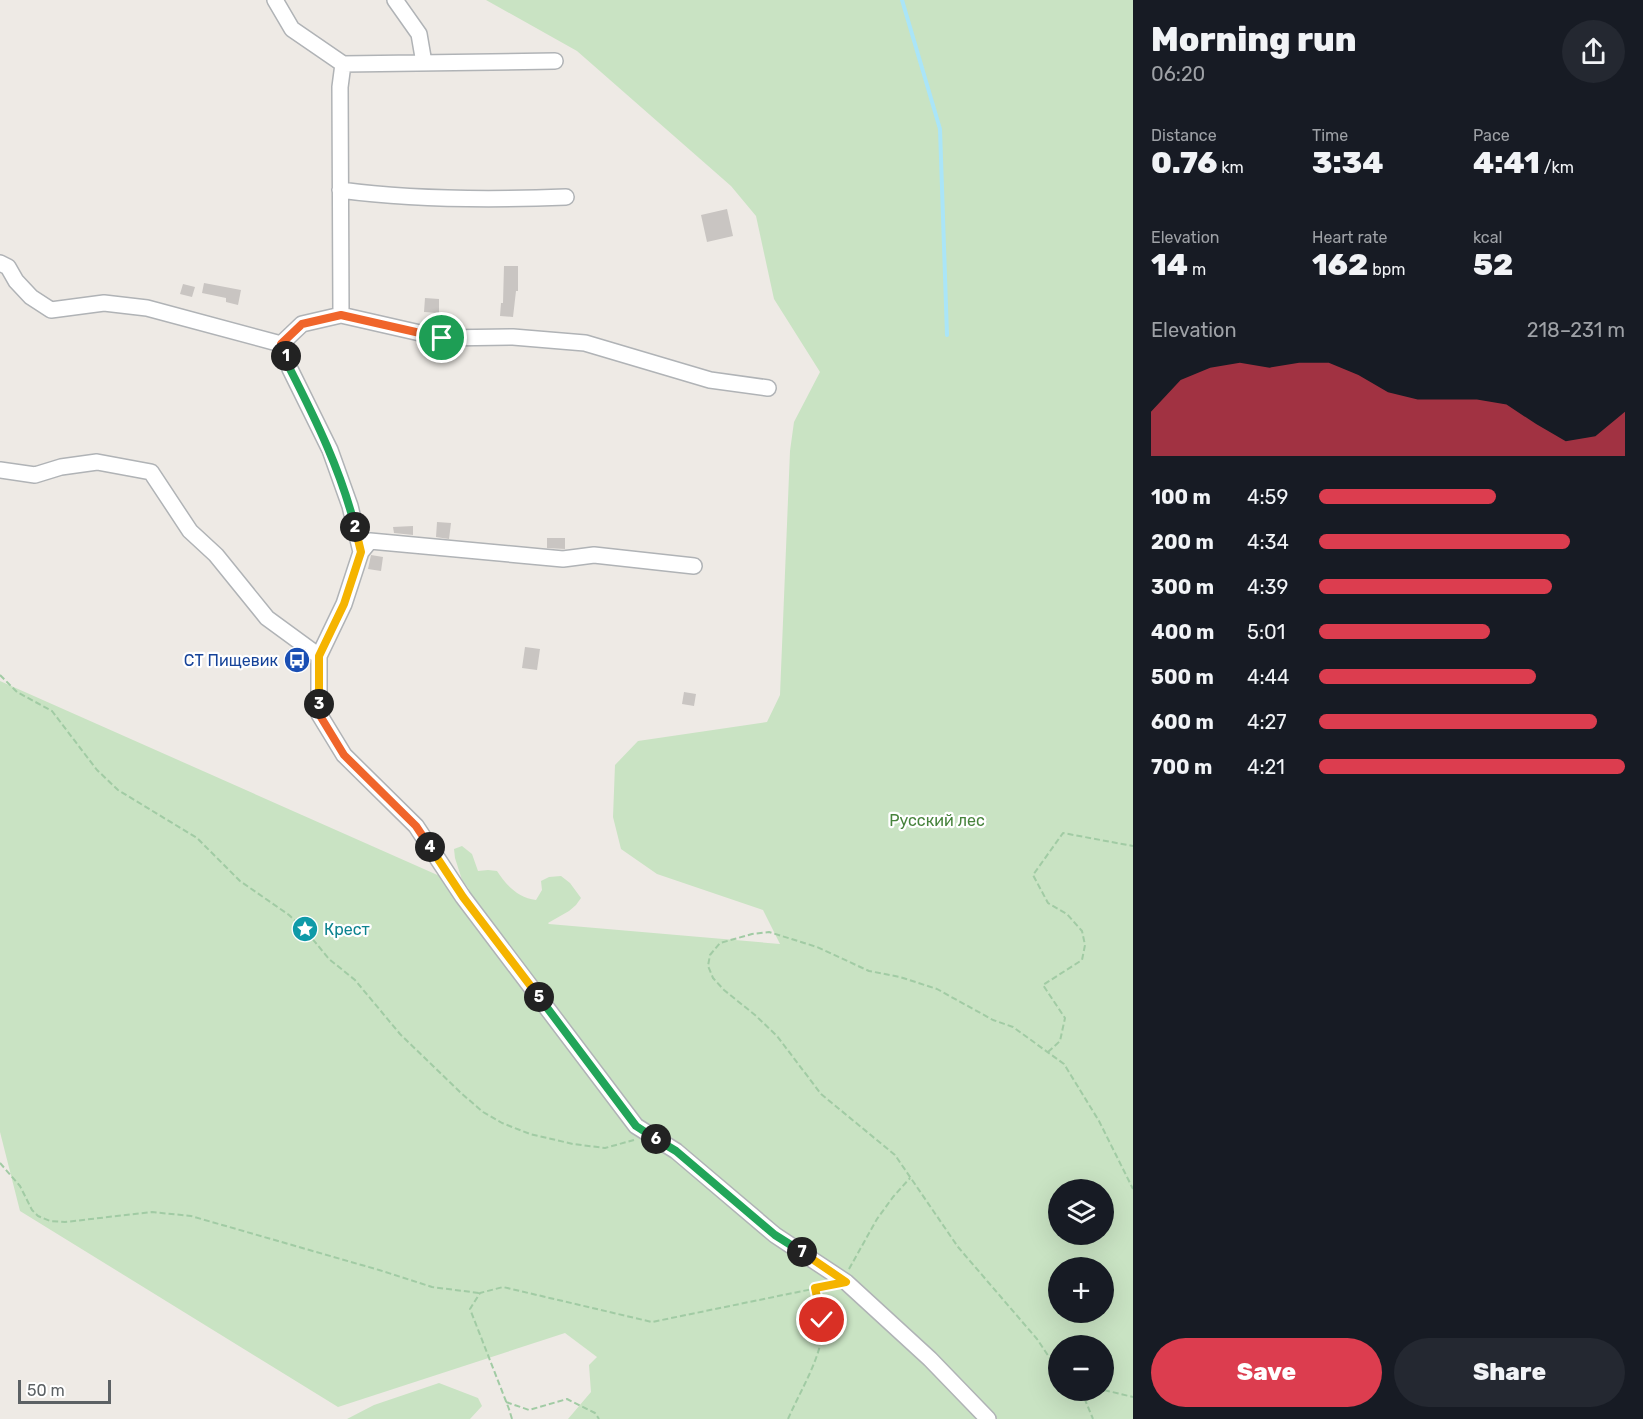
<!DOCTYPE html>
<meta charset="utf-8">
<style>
:root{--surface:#171b24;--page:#242831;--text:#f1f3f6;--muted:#9ea1a6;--accent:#dc3d4f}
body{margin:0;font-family:Rubik,sans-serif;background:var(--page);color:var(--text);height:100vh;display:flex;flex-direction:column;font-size:22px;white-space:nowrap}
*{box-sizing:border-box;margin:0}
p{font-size:20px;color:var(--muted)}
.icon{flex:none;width:33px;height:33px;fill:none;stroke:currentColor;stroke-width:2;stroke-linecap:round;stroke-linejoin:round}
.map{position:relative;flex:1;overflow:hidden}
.details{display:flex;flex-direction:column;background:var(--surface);width:510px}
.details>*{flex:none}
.fabs{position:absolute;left:1048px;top:1179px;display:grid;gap:12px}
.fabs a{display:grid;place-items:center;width:66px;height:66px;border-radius:50%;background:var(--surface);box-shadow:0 6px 24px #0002;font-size:30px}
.scale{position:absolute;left:18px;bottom:15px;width:93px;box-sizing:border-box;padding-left:6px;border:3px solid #5c6164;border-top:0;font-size:16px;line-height:21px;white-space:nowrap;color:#5c6164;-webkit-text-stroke:4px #fff;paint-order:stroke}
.pin{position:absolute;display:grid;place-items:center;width:51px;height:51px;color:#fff;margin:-26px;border:3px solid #fff;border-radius:50%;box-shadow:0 2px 6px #0007}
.km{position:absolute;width:30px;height:30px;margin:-15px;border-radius:50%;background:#222;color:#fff;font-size:16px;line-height:30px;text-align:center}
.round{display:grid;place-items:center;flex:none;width:63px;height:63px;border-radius:32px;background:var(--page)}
.summary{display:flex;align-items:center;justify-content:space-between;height:102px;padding:0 18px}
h1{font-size:33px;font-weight:800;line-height:45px}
.figures{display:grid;grid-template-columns:repeat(3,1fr);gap:9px;height:102px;padding:6px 18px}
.figures div{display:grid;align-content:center}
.figures b{font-size:30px;font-weight:800}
.figures small{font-size:16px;font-weight:400}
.figures p{font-size:16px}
.chart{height:168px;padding:12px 18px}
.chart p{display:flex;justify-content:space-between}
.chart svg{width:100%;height:108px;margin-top:6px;fill:var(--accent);opacity:.7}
.cta{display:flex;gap:12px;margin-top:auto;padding:12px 18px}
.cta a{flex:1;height:69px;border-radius:36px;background:var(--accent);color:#fff;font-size:24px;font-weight:800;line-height:69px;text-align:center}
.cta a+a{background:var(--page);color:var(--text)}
ul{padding:0 18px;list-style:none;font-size:20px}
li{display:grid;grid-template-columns:96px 72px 1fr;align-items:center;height:45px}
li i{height:15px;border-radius:8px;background:var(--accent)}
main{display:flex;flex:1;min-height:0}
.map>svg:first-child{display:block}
.green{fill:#c9e3c3;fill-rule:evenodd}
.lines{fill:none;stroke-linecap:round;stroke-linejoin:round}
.stream{stroke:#aae5f8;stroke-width:4}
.building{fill:#c9c5c2}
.minor-casing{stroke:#b0b3b6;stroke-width:18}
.path{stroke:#a1cba4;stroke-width:2;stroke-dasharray:6 3;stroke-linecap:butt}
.minor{stroke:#fff;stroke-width:15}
.split-1-casing{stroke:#fff;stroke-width:12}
.split-2-casing{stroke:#fff;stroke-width:12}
.split-3-casing{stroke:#fff;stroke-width:12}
.split-4-casing{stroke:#fff;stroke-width:12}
.split-5-casing{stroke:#fff;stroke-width:12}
.split-6-casing{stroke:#fff;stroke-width:12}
.split-7-casing{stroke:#fff;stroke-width:12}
.split-8-casing{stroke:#fff;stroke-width:12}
.split-1{stroke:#f0652b;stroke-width:8}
.split-2{stroke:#22a559;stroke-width:8}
.split-3{stroke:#f5b400;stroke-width:8}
.split-4{stroke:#f0652b;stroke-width:8}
.split-5{stroke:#f5b400;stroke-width:8}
.split-6{stroke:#22a559;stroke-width:8}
.split-7{stroke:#22a559;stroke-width:8}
.split-8{stroke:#f5b400;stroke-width:8}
.labels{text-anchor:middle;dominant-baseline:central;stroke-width:4.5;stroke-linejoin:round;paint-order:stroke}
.transit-label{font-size:16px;fill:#164399;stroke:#fff;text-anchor:end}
.park-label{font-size:16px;fill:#47833c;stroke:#fff}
.culture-label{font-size:16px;fill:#0d838f;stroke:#fff;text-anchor:start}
</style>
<main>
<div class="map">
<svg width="1133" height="1419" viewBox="0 0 1133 1419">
<rect width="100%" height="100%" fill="#eeeae5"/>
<!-- green -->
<path class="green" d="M486,0H1133V1419H568L591,1392L589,1365L597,1357L565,1333L338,1407L20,1211L0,1132V681L469,889L462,880L455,858L454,849L462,846L472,854L478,871L488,870L497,871C506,885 518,898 536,900L542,890L541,881L549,877L561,876L570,883L581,898L576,905L569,911L548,923L549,924L780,944L763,910L657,874L621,849L613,817L615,765L638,741L767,722L780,695L790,451L794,422L820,372L774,299L756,216L731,186L577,51ZM1059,1190H1104V1234H1059ZM1059,1268H1104V1312H1059ZM1059,1346H1104V1390H1059Z
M439,1383L478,1398L482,1406L470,1419H347L374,1405Z"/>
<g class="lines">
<!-- stream -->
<path class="stream" d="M902,0L940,129L947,335"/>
</g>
<!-- building -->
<path class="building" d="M727,209L733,236L707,242L701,215Z
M504,266H518V291H516L513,317L500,316L501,303H503Z
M204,283L241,290L238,305L226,302V298L202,293Z
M183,284L195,287L192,297L180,294Z
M425,298L439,299V313L424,312Z
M437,522L451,523L449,539L436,537Z
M413,526V535L394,533L393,527Z
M547,538H565V549L547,548Z
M371,555L383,557L381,571L368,569Z
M525,647L540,649L537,670L522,668Z
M684,692L696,694L694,706L682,704Z"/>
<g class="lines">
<!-- minor casing -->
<g class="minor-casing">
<path id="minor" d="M275,0L292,29L343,64L340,87L341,315L302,324L281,344L290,369L330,450L350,506L361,552L344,604L319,656V714L344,755L416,826L463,897L636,1126L676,1151L775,1235L846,1282L930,1359L988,1419
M395,0L419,34L424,63
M343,64L555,61
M340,190C414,200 492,200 566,197
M0,263L8,267L16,281L31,297L51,310L104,303L147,308L281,344
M341,315L442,338L513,337L585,343L710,380L768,388
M0,470L35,475L61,467L97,462L151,472L190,531L216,555L267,618L319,656
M361,552L370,541L563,559L594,555L694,566"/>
</g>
<!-- path -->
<path class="path" d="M0,675L17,692L52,711L97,770L118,790L197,838L240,881L289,915L306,931L329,959L355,980L400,1034L461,1093L483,1112L502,1123L530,1134L573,1144L605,1148L634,1140
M1048,1052L1060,1041L1065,1018L1043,985L1082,960L1085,945L1082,931L1067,914L1048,903L1033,875L1063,833L1133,846
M0,1163L20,1186L32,1210L38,1216L50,1221L65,1222L152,1212L191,1216L379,1270L432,1287L479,1293
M849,1269L877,1219L893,1197L910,1178
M1059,1369L1051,1360L1037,1339L958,1247L895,1155L821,1094L777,1036L755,1015L724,990L713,978L708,966L710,955L720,943L752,934L769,932L817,947L869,971L900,977L937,989L993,1020L1013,1027L1064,1064L1099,1121L1133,1189
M1081,1390L1093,1419
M1104,1390L1133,1397
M506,1402L529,1410L567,1399L595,1413L599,1419
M512,1419L509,1409L470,1309L480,1293L503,1287L652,1322L827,1286
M788,1419C801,1389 821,1359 823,1327L815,1288"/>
<!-- minor -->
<use href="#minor" class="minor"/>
</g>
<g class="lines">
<!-- split-1 casing -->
<g class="split-1-casing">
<path id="split-1" d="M286,356L281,344L302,324L341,315L442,338"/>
</g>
<!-- split-2 casing -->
<g class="split-2-casing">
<path id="split-2" d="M286,356L290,369C316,420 341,471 355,527"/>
</g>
<!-- split-3 casing -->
<g class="split-3-casing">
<path id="split-3" d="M319,704V656L344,604L361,552L355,527"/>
</g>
<!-- split-4 casing -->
<g class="split-4-casing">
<path id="split-4" d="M319,704V714L344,755L416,826L430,847"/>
</g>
<!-- split-5 casing -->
<g class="split-5-casing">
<path id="split-5" d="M430,847L463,897L539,997"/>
</g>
<!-- split-6 casing -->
<g class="split-6-casing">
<path id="split-6" d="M539,997L636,1126L656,1139"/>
</g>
<!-- split-7 casing -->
<g class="split-7-casing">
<path id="split-7" d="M656,1139L676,1151L775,1235L802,1252"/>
</g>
<!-- split-8 casing -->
<g class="split-8-casing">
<path id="split-8" d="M802,1252L846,1282L815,1288L822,1320"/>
</g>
<!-- split-1 -->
<use href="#split-1" class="split-1"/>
<!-- split-2 -->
<use href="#split-2" class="split-2"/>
<!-- split-3 -->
<use href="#split-3" class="split-3"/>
<!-- split-4 -->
<use href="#split-4" class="split-4"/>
<!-- split-5 -->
<use href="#split-5" class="split-5"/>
<!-- split-6 -->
<use href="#split-6" class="split-6"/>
<!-- split-7 -->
<use href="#split-7" class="split-7"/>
<!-- split-8 -->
<use href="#split-8" class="split-8"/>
</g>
<!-- icons -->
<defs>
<g id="bus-disc" transform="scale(1.35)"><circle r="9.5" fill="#1a4fb4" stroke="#fff"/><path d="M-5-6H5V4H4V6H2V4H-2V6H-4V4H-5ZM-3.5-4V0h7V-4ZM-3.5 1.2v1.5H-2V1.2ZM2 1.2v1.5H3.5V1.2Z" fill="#fff"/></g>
<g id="sight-disc" transform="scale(1.35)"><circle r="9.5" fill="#0f9aa8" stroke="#fff"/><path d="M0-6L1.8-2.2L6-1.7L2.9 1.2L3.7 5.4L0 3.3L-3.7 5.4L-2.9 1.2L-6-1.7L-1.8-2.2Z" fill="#fff"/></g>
</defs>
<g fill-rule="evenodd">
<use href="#bus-disc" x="297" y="660"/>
<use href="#sight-disc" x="305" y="929"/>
</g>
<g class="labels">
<!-- transit labels -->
<g class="transit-label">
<text x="278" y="660">СТ Пищевик</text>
</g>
<!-- park labels -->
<g class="park-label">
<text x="937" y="820">Русский лес</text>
</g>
<!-- culture labels -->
<g class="culture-label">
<text x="324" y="929">Крест</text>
</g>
</g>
</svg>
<div class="fabs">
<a><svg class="icon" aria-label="layers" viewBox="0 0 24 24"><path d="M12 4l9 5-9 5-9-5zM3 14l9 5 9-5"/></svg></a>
<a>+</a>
<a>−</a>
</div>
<div class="scale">50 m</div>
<div class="pin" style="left:442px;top:338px;background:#1e9e55"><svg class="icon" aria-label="arrive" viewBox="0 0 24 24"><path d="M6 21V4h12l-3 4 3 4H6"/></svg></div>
<div class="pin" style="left:822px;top:1320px;background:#d93025"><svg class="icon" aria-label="check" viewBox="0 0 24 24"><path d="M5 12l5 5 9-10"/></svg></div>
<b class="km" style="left:286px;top:356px">1</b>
<b class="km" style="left:355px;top:527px">2</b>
<b class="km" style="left:319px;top:704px">3</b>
<b class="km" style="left:430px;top:847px">4</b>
<b class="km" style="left:539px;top:997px">5</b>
<b class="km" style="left:656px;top:1139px">6</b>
<b class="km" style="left:802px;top:1252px">7</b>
</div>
<section class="details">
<div class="summary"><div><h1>Morning run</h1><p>06:20</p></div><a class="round"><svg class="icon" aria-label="share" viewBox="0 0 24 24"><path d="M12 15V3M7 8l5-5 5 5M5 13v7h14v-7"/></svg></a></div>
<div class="figures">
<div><p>Distance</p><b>0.76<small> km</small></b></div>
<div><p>Time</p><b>3:34</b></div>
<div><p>Pace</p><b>4:41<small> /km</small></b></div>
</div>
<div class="figures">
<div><p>Elevation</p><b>14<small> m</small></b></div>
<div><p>Heart rate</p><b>162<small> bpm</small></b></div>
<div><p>kcal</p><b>52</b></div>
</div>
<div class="chart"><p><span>Elevation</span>218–231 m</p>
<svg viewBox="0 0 160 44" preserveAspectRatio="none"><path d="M0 44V26L10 13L20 8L30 6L40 8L50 6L60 6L70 11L80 18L90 21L100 21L110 21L120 23L130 31L140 38L150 36L160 26V44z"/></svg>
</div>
<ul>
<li><b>100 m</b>4:59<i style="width:58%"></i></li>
<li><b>200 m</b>4:34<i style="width:82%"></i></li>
<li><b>300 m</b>4:39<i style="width:76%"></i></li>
<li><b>400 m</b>5:01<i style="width:56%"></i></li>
<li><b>500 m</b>4:44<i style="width:71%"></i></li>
<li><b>600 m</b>4:27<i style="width:91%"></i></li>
<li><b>700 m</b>4:21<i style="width:100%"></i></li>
</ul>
<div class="cta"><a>Save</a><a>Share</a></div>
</section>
</main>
